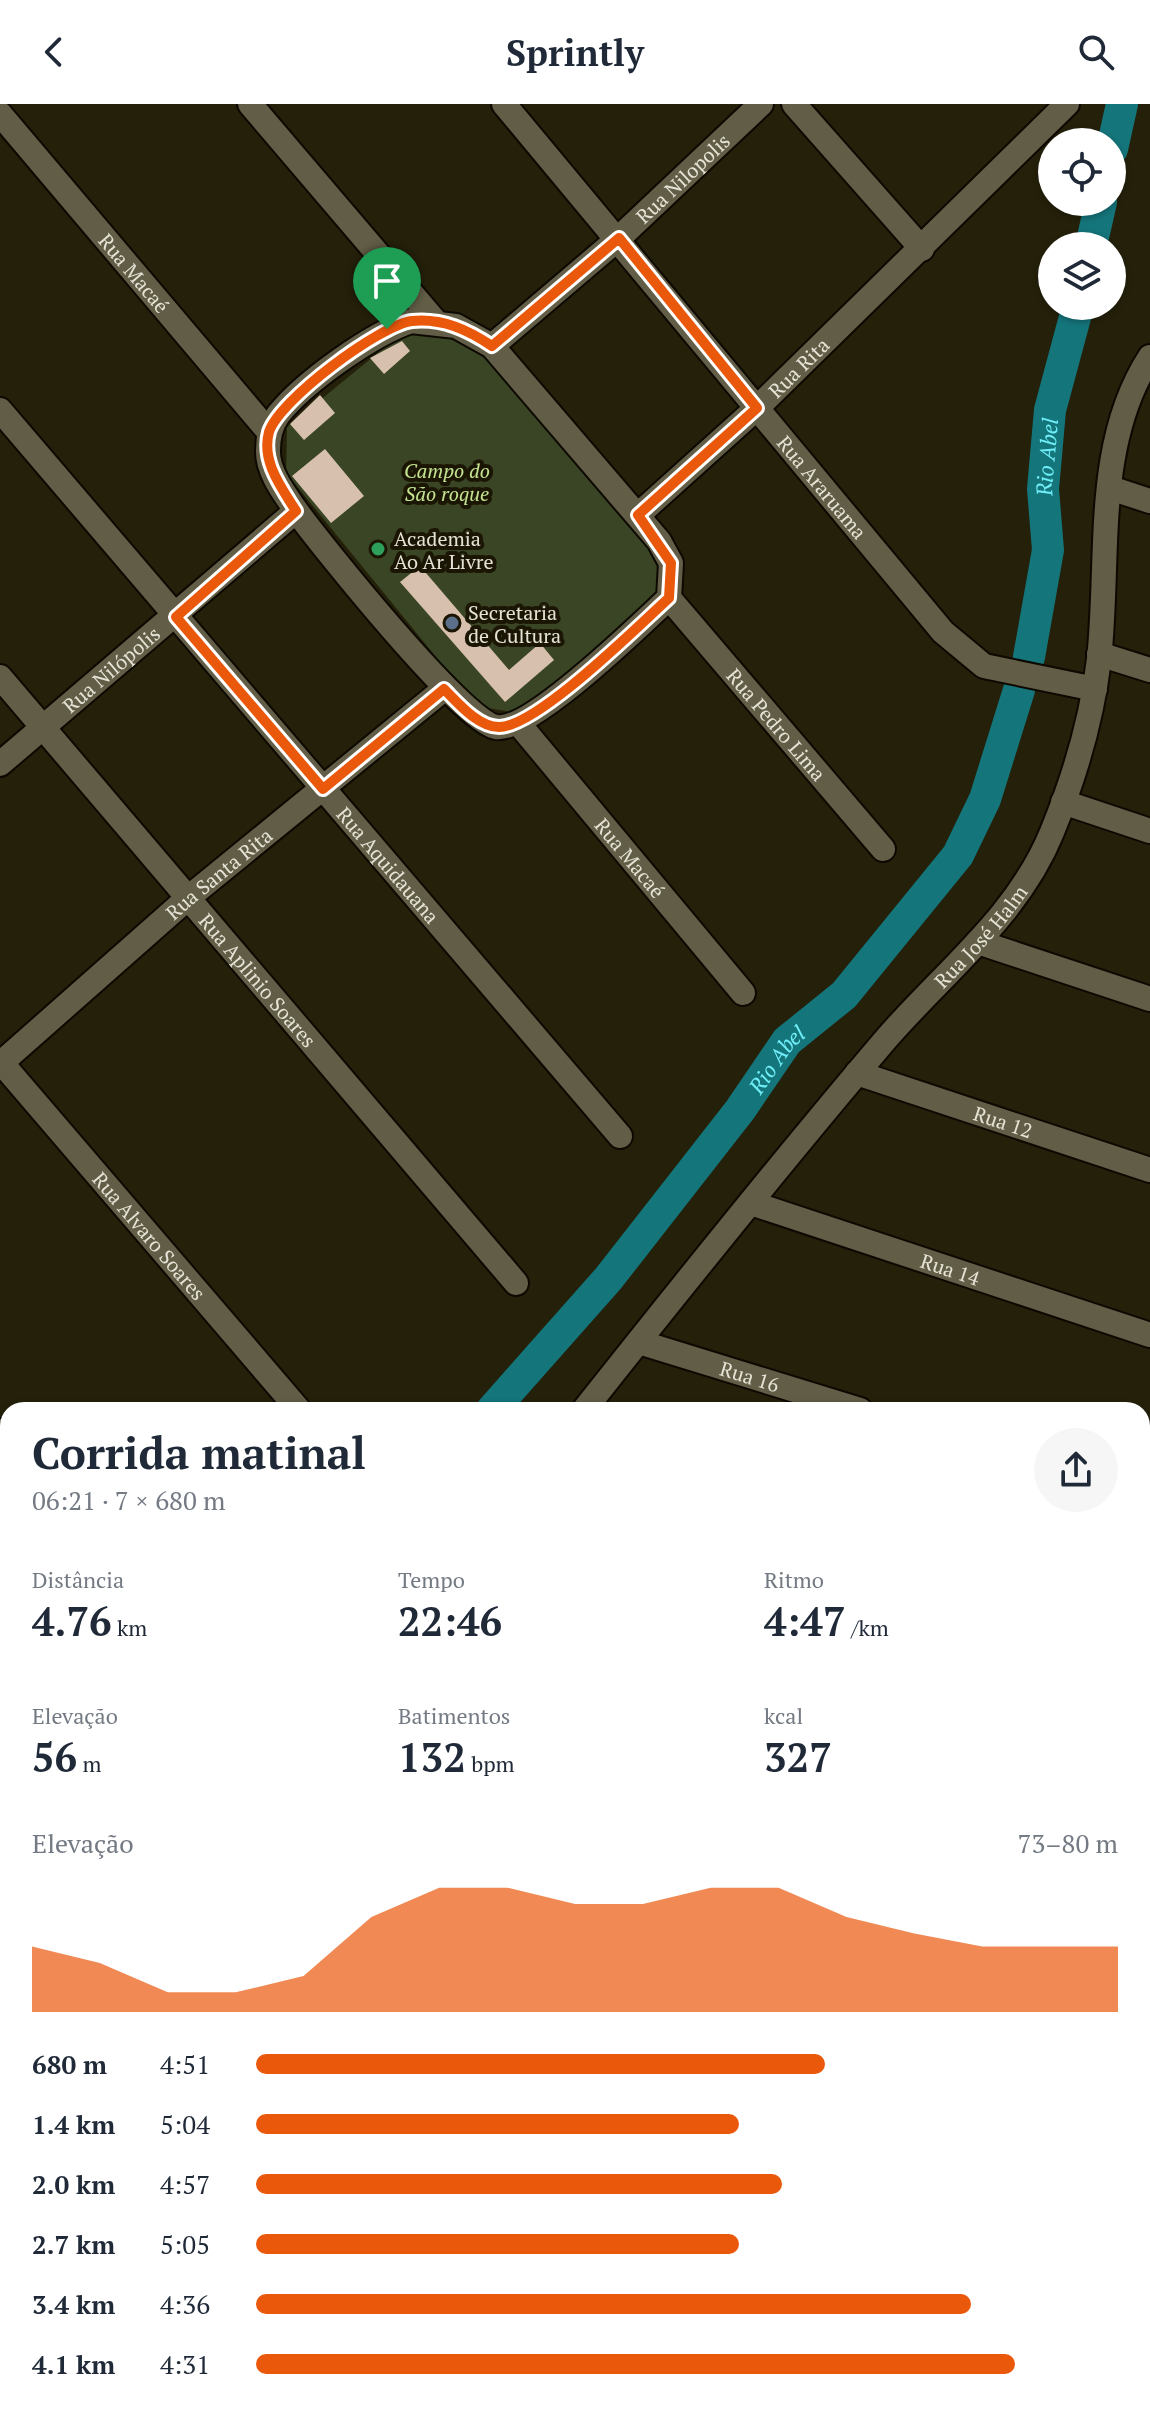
<!DOCTYPE html>
<html lang="pt">
<meta charset="utf-8">
<style>
:root{--surface:#fff;--page:#f6f6f7;--text:#1f2937;--muted:#747a83;--accent:#ea580c}
body{margin:0;font-family:"PT Serif",serif;background:var(--page);color:var(--text);height:100vh;display:flex;flex-direction:column;font-size:30px;white-space:nowrap}
*{box-sizing:border-box;margin:0}
p{font-size:26px;color:var(--muted)}
.icon{flex:none;width:44px;height:44px;fill:none;stroke:currentColor;stroke-width:2;stroke-linecap:round;stroke-linejoin:round}
.map{position:relative;flex:1;overflow:hidden}
.drawer{position:absolute;left:0px;top:1298px;width:1150px;height:1010px;display:flex;flex-direction:column;background:var(--surface);border-radius:24px 24px 0 0;box-shadow:0 2px 6px #0004}
.drawer>*{flex:none}
.tools{position:absolute;left:1038px;top:24px;display:grid;gap:16px}
.tools a{display:grid;place-items:center;width:88px;height:88px;border-radius:50%;background:var(--surface);box-shadow:0 2px 6px #0004;font-size:40px}
.pin{position:absolute;display:grid;place-items:center;width:68px;height:68px;color:#fff;margin:-82px -34px;border-radius:50% 50% 50% 0;rotate:-45deg;box-shadow:0 0 8px #0007}
.pin .icon{rotate:45deg}
.round{display:grid;place-items:center;flex:none;width:84px;height:84px;border-radius:42px;background:var(--page)}
.headline{display:flex;align-items:center;justify-content:space-between;height:136px;padding:0 32px}
h1{font-size:44px;font-weight:700;line-height:60px}
.metrics{display:grid;grid-template-columns:repeat(3,1fr);gap:12px;height:136px;padding:8px 32px}
.metrics div{display:grid;align-content:center}
.metrics b{font-size:40px;font-weight:700}
.metrics small{font-size:22px;font-weight:400}
.metrics p{font-size:22px}
.chart{height:224px;padding:16px 32px}
.chart p{display:flex;justify-content:space-between}
.chart svg{width:100%;height:144px;margin-top:8px;fill:var(--accent);opacity:.7}
ul{padding:0 32px;list-style:none;font-size:26px}
li{display:grid;grid-template-columns:128px 96px 1fr;align-items:center;height:60px}
li i{height:20px;border-radius:10px;background:var(--accent)}
header{display:flex;justify-content:space-between;align-items:center;height:104px;padding:0 32px;background:var(--surface);font-size:36px;font-weight:700}
.map>svg:first-child{display:block}
.green{fill:#394524}
.lines{fill:none;stroke-linecap:round;stroke-linejoin:round}
.stream{stroke:#14757b;stroke-width:5}
.river{stroke:#14757b;stroke-width:32}
.building{fill:#d7c1ae}
.minor-casing{stroke:#0d0900;stroke-width:28}
.minor{stroke:#625d46;stroke-width:24}
.route-casing{stroke:#fff;stroke-width:16}
.route{stroke:#ea580c;stroke-width:10}
.leisure-dot{fill:#2e9e5b;stroke:#1b1603;stroke-width:3}
.service-dot{fill:#5c6f8a;stroke:#1b1603;stroke-width:3}
.labels{text-anchor:middle;dominant-baseline:central;stroke-width:8;stroke-linejoin:round;paint-order:stroke}
.street-label{font-size:20px;fill:#e5e3d5;stroke:#1b1603}
.park-label{font-size:20px;font-style:italic;fill:#c4e491;stroke:#1b1603}
.poi-label{font-size:20px;fill:#e5e3d5;stroke:#1b1603;text-anchor:start}
.water-label{font-size:22px;font-style:italic;fill:#70eef8;stroke:#1b1603}
</style>
<header><svg class="icon" aria-label="back" viewBox="0 0 24 24"><path d="M15 5l-7 7 7 7"/></svg>Sprintly<svg class="icon" aria-label="search" viewBox="0 0 24 24"><circle cx="10" cy="10" r="6"/><path d="M15 15l6 6"/></svg></header>
<div class="map">
<svg width="1150" height="2307" viewBox="0 0 1150 2307">
<rect width="100%" height="100%" fill="#24200a"/>
<!-- green -->
<path class="green" d="M406,226L470,236L487,242L664,459L657,497L517,609L476,602L286,369L287,323Z
M1142,1776L1150,1777V2125L1142,2127Z"/>
<g class="lines">
<!-- stream -->
<path class="stream" d="M1142,1749L1150,1750
M2,1881L8,1877
M342,2300L346,2307"/>
<!-- river -->
<g class="river">
<path d="M1112,45L1122,0"/>
<path d="M1091,142L1101,98"/>
<path id="s1" d="M1029,553L1048,446L1043,385L1050,306L1078,202"/>
<path id="s2" d="M492,1306L608,1175L740,1006L787,937L844,891L958,751L985,695L1019,586"/>
<path d="M0,1882L8,1874"/>
</g>
</g>
<!-- building -->
<path class="building" d="M402,237L410,247L384,270L370,254Z
M320,291L335,309L304,336L290,320Z
M325,345L364,392L331,419L292,372Z
M420,462L509,566L540,539L554,556L505,598L400,478Z"/>
<g class="lines">
<!-- minor casing -->
<g class="minor-casing">
<g id="minor">
<path d="M250,0L435,217"/>
<path id="s3" d="M504,0L943,528L984,562L1095,585"/>
<path d="M794,0L922,145"/>
<path id="s4" d="M0,10L269,328"/>
<path d="M411,217L456,222L492,242L659,437L671,459L669,494C640,521 531,628 496,623C464,619 320,440 295,405C284,389 267,367 268,346C268,333 271,321 278,311C304,278 372,230 411,217Z"/>
<path id="s5" d="M492,242L619,134L761,0"/>
<path id="s6" d="M0,306L620,1032"/>
<path d="M1110,384L1150,397"/>
<path id="s7" d="M638,411L757,304L1067,0"/>
<path id="s8" d="M669,494L883,745"/>
<path d="M1099,550L1150,566"/>
<path id="s9" d="M0,573L516,1179"/>
<path id="s10" d="M519,620L743,889"/>
<path id="s11" d="M0,660L296,407"/>
<path d="M1063,698L1150,727"/>
<path d="M978,838L1150,895"/>
<path id="s12" d="M0,957L299,1306"/>
<path id="s13" d="M0,960L188,794L444,585"/>
<path id="s14" d="M857,969L1150,1066"/>
<path id="s15" d="M751,1099L1150,1231"/>
<path id="s16" d="M639,1238L860,1306"/>
<path id="s17" d="M584,1306C683,1181 783,1056 886,935C944,868 1018,812 1052,728C1075,672 1092,615 1099,555C1110,455 1093,341 1150,253"/>
<path d="M0,1327L8,1337"/>
<path d="M1142,1393L1150,1396"/>
<path d="M1142,1568L1150,1571"/>
<path d="M0,1648L8,1652"/>
<path d="M0,1822L8,1810"/>
<path d="M0,1965L8,1959"/>
<path d="M0,2125L8,2119"/>
<path d="M1142,2151L1150,2149"/>
<path d="M0,2295L8,2290"/>
<path d="M441,2300L445,2307"/>
<path d="M606,2300L611,2307"/>
<path d="M775,2300L780,2307"/>
<path d="M943,2300L948,2307"/>
<path d="M1115,2300L1120,2307"/>
<path d="M244,2307L255,2300"/>
<path d="M693,2307L709,2300"/>
</g>
</g>
<!-- minor -->
<use href="#minor" class="minor"/>
</g>
<g class="lines">
<!-- route casing -->
<g class="route-casing">
<path id="route" d="M619,134L757,304L638,411L671,459L669,494C637,523 537,623 499,623C478,623 458,599 444,585L323,685L176,513L296,407C281,383 261,357 269,328C279,296 380,221 412,217C443,214 468,226 492,242Z"/>
</g>
<!-- route -->
<use href="#route" class="route"/>
</g>
<!-- markers -->
<circle class="leisure-dot" cx="378" cy="445" r="8"/>
<circle class="service-dot" cx="452" cy="519" r="8"/>
<g class="labels">
<!-- street labels -->
<g class="street-label">
<text stroke="none"><textPath href="#s5" startOffset="254">Rua Nilopolis</textPath></text>
<text stroke="none"><textPath href="#s4" startOffset="208">Rua Macaé</textPath></text>
<text stroke="none"><textPath href="#s7" startOffset="218">Rua Rita</textPath></text>
<text stroke="none"><textPath href="#s3" startOffset="498">Rua Araruama</textPath></text>
<text stroke="none"><textPath href="#s11" startOffset="146">Rua Nilópolis</textPath></text>
<text stroke="none"><textPath href="#s8" startOffset="166">Rua Pedro Lima</textPath></text>
<text stroke="none"><textPath href="#s10" startOffset="174">Rua Macaé</textPath></text>
<text stroke="none"><textPath href="#s6" startOffset="598">Rua Aquidauana</textPath></text>
<text stroke="none"><textPath href="#s13" startOffset="290">Rua Santa Rita</textPath></text>
<text stroke="none"><textPath href="#s17" startOffset="618">Rua José Halm</textPath></text>
<text stroke="none"><textPath href="#s9" startOffset="398">Rua Aplinio Soares</textPath></text>
<text stroke="none"><textPath href="#s14" startOffset="154">Rua 12</textPath></text>
<text stroke="none"><textPath href="#s12" startOffset="230">Rua Alvaro Soares</textPath></text>
<text stroke="none"><textPath href="#s15" startOffset="210">Rua 14</textPath></text>
<text stroke="none"><textPath href="#s16" startOffset="116">Rua 16</textPath></text>
</g>
<!-- park labels -->
<g class="park-label">
<text x="447" y="366">Campo do<tspan x="447" dy="23">São roque</tspan></text>
</g>
<!-- poi labels -->
<g class="poi-label">
<text x="394" y="434">Academia<tspan x="394" dy="23">Ao Ar Livre</tspan></text>
<text x="468" y="508">Secretaria<tspan x="468" dy="23">de Cultura</tspan></text>
</g>
<!-- water labels -->
<g class="water-label">
<text stroke="none"><textPath href="#s1" startOffset="202">Rio Abel</textPath></text>
<text stroke="none"><textPath href="#s2" startOffset="452">Rio Abel</textPath></text>
</g>
</g>
</svg>
<div class="tools">
<a><svg class="icon" aria-label="locate" viewBox="0 0 24 24"><circle cx="12" cy="12" r="6"/><path d="M12 2v4M12 18v4M2 12h4M18 12h4"/></svg></a>
<a><svg class="icon" aria-label="layers" viewBox="0 0 24 24"><path d="M12 4l9 5-9 5-9-5zM3 14l9 5 9-5"/></svg></a>
</div>
<div class="pin" style="left:387px;top:225px;background:#1e9e55"><svg class="icon" aria-label="arrive" viewBox="0 0 24 24"><path d="M6 21V4h12l-3 4 3 4H6"/></svg></div>
<section class="drawer">
<div class="headline"><div><h1>Corrida matinal</h1><p>06:21 · 7 × 680 m</p></div><a class="round"><svg class="icon" aria-label="share" viewBox="0 0 24 24"><path d="M12 15V3M7 8l5-5 5 5M5 13v7h14v-7"/></svg></a></div>
<div class="metrics">
<div><p>Distância</p><b>4.76<small> km</small></b></div>
<div><p>Tempo</p><b>22:46</b></div>
<div><p>Ritmo</p><b>4:47<small> /km</small></b></div>
</div>
<div class="metrics">
<div><p>Elevação</p><b>56<small> m</small></b></div>
<div><p>Batimentos</p><b>132<small> bpm</small></b></div>
<div><p>kcal</p><b>327</b></div>
</div>
<div class="chart"><p><span>Elevação</span>73–80 m</p>
<svg viewBox="0 0 160 44" preserveAspectRatio="none"><path d="M0 44V24L10 29L20 38L30 38L40 33L50 15L60 6L70 6L80 11L90 11L100 6L110 6L120 15L130 20L140 24L150 24L160 24V44z"/></svg>
</div>
<ul>
<li><b>680 m</b>4:51<i style="width:66%"></i></li>
<li><b>1.4 km</b>5:04<i style="width:56%"></i></li>
<li><b>2.0 km</b>4:57<i style="width:61%"></i></li>
<li><b>2.7 km</b>5:05<i style="width:56%"></i></li>
<li><b>3.4 km</b>4:36<i style="width:83%"></i></li>
<li><b>4.1 km</b>4:31<i style="width:88%"></i></li>
</ul>
</section>
</div>
